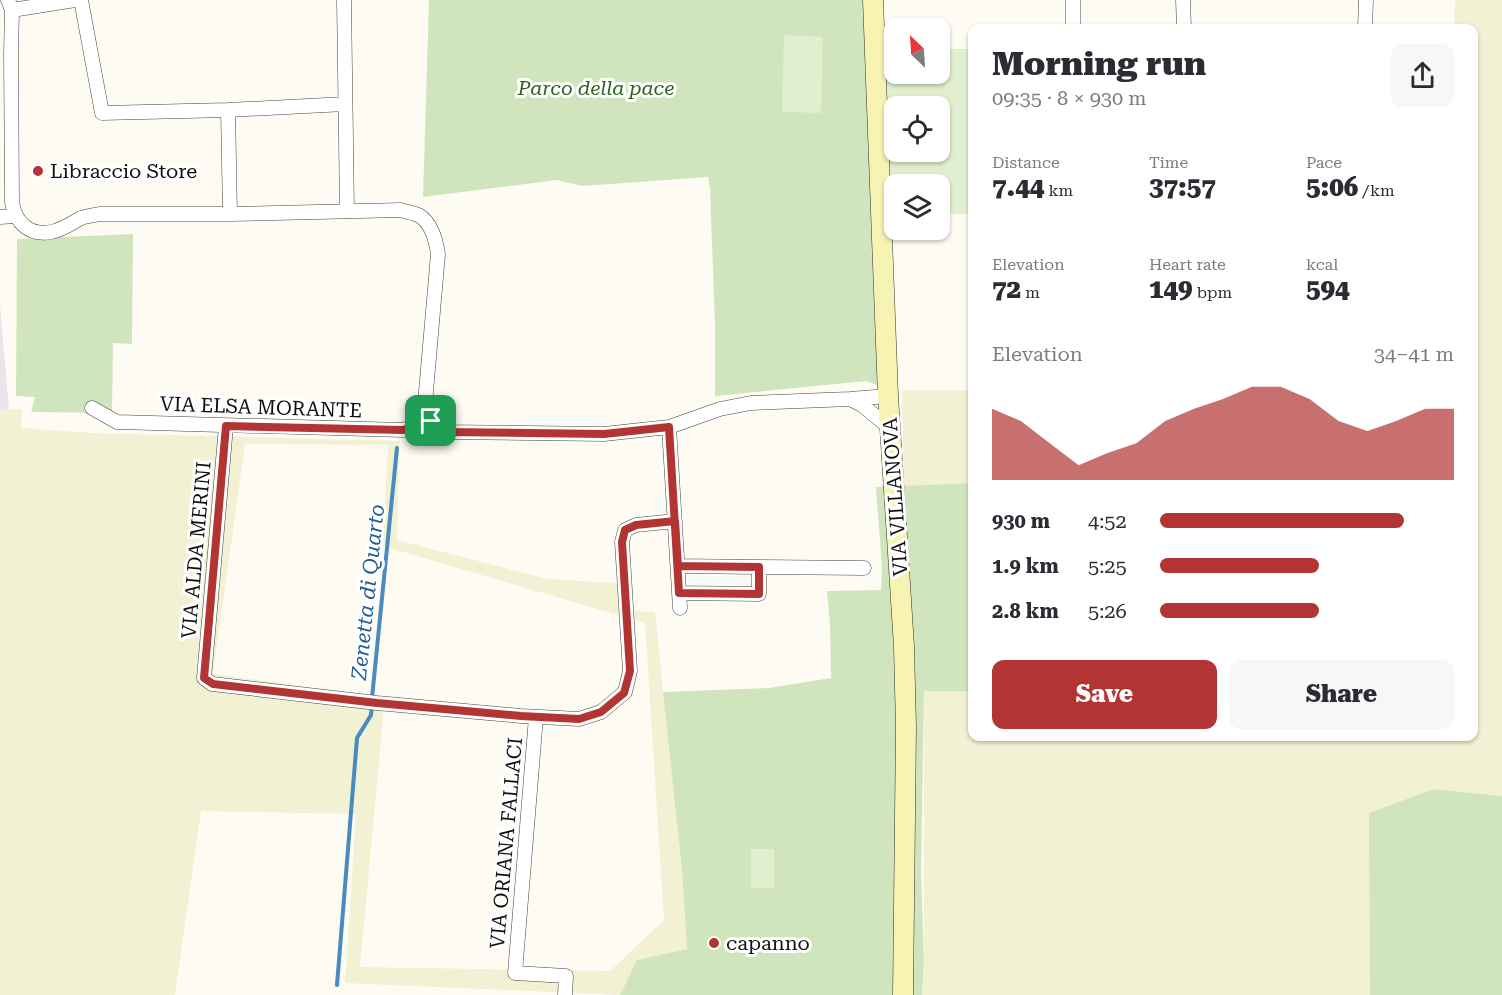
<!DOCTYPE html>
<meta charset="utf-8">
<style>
:root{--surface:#fff;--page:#f7f7f7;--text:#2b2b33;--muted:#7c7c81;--accent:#b23534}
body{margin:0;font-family:"Roboto Serif",serif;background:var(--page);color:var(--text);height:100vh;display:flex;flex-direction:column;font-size:22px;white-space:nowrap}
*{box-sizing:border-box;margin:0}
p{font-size:20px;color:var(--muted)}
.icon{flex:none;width:33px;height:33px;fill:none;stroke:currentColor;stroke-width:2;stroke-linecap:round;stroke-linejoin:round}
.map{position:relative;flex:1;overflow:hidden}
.details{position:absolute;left:968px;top:24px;width:510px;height:717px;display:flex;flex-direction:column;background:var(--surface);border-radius:12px;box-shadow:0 2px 4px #0004}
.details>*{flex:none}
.needle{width:39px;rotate:335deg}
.tools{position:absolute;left:884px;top:18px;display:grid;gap:12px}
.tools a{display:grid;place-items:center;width:66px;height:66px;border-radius:12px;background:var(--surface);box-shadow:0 2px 4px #0004;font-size:30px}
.pin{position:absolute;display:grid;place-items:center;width:51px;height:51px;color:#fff;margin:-26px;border-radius:12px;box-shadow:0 3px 9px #0006}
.round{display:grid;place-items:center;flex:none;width:63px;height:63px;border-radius:12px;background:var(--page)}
.head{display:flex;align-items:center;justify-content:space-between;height:102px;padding:0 24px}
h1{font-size:33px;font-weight:800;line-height:45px}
.metrics{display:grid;grid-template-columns:repeat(3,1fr);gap:9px;height:102px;padding:6px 24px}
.metrics div{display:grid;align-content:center}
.metrics b{font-size:26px;font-weight:800}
.metrics small{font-size:16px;font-weight:400}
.metrics p{font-size:16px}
.chart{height:168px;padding:12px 24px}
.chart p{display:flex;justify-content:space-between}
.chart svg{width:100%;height:108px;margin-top:6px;fill:var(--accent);opacity:.7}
.button{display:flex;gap:12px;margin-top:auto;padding:12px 24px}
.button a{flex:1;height:69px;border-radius:12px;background:var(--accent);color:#fff;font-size:24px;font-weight:800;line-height:69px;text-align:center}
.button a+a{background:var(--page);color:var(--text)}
ul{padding:0 24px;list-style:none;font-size:20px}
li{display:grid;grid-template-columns:96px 72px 1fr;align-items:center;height:45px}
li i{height:15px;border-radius:8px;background:var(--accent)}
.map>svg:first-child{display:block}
.industrial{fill:#ece4ec}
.farmland{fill:#f2f1d4;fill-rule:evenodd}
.green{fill:#d0e5be}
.pitch{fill:#e1eecf;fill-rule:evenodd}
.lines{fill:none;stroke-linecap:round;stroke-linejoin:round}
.stream{stroke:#498ac0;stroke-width:4}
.street-casing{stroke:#424242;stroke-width:15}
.secondary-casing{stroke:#313131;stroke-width:21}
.street{stroke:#fff;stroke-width:14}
.secondary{stroke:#f7f3b3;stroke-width:20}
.route-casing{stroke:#fff;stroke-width:12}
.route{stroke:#b23534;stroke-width:8}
.poi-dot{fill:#b23534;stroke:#fff;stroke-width:2}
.labels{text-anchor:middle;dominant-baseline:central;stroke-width:6;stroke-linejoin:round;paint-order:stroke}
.park-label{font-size:20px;font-style:italic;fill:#2e6125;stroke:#fff}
.poi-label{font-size:20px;fill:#0f0f0f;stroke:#fff;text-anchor:start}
.street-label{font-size:20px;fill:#0f0f0f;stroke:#fff}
.water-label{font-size:21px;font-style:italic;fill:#235d95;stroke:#fff}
</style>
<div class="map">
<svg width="1502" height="995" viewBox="0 0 1502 995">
<rect width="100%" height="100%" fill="#fefcf2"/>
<!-- industrial -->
<path class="industrial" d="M0,305L9,409L0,410Z"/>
<!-- farmland -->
<path class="farmland" d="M1455,0H1502V796L1434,789L1370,813V995H922L924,961V691H972V736H1473V28H1454Z
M902,390H972V483L904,486Z
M9,409H22L21,428L93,433L399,441L397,540L548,579L632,584V611L655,612L682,870L687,949L637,960L620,995L345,983L356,814L201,811L175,995H0V410ZM245,444L388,445L383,546L645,623L664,920L610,971L360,967L385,697L213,674Z"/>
<!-- green -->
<path class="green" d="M429,0H868L886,388L866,381L715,396V325L710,189L708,177L583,186L557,180L423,197Z
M133,234L132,344L113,343L112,413L31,412L35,397L16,396L17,239Z
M972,483V691H924L921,873L924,961L922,995H620L637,960L687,949L682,870L663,692L769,688L831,678L830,623L827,591L881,590L882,569L876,487Z
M1434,789L1502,796V995H1370L1369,813Z"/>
<!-- pitch -->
<path class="pitch" d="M784,35L823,37L821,113L782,112Z
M868,48H894V74H939V49H972V214H939V184H894V214H881ZM894,106H939V152H894Z
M751,849H774V888H751Z"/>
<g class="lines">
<!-- stream -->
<path class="stream" d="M372,698L397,448
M337,985L357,738L371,715L372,706"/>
<!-- street casing -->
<g class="street-casing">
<path id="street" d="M8,0L12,10L11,54L12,202C15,223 30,236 51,232C62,230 72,223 81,218C87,216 94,215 100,214H230L401,210C406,212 415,213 420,216C432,224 436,240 438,254L425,403L431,421L444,432L604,434L669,427L720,409L751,403L850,399L888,396
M81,0L102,113L228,110L230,214
M344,0L347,211
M1073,0V28
M1183,0L1184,28
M12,10L75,0
M1365,28L1366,0
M228,110L345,104
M0,217L16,216
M850,399L862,405L890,428
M92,408L117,422L403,430L431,421
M226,426L204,678L212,684L377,703L521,716L579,719L601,712L625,692L630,671L622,542L625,530L636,525L675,521
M669,427L680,608
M678,566L759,567V594L679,593
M759,567L864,568
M536,717L515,973L566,976L565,995"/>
</g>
<!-- secondary casing -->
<g class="secondary-casing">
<path id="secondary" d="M873,0L888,396L904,647L906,727L903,995"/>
</g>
<!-- street -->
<use href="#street" class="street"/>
<!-- secondary -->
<use href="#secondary" class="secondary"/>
</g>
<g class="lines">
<!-- route casing -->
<g class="route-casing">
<path id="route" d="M431,421L403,430L226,426L204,678L213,684L377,703L521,716L579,719L601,712L624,693L630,671L622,542L625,530L636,525L675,521L678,566L759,567V594L679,593C676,538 672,483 669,427L604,434L444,432L431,421"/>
</g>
<!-- route -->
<use href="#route" class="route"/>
</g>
<!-- markers -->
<g class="poi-dot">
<circle cx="38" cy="171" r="6"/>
<circle cx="714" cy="943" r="6"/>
</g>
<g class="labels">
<!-- park labels -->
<g class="park-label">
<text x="596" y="88">Parco della pace</text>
</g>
<!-- poi labels -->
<g class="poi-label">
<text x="50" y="171">Libraccio Store</text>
<text x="726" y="943">capanno</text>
</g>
<!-- street labels -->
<g class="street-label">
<text transform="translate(261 407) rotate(2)">VIA ELSA MORANTE</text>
<text transform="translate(895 497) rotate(-94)">VIA VILLANOVA</text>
<text transform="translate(196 550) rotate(-85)">VIA ALDA MERINI</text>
<text transform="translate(506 843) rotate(-85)">VIA ORIANA FALLACI</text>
</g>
<!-- water labels -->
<g class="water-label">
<text transform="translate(368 592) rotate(-84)">Zenetta di Quarto</text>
</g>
</g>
</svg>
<div class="tools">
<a><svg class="needle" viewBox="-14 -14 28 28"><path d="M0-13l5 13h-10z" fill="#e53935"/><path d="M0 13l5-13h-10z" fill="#7c7c81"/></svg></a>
<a><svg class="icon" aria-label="locate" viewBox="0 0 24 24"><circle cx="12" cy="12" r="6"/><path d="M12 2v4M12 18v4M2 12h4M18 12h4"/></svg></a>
<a><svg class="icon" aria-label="layers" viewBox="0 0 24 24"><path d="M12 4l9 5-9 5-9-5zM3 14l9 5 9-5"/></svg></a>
</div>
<div class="pin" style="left:431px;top:421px;background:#1e9e55"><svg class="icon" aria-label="arrive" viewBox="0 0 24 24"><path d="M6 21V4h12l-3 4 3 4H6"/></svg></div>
<section class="details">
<div class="head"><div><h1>Morning run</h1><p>09:35 · 8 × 930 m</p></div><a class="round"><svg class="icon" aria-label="share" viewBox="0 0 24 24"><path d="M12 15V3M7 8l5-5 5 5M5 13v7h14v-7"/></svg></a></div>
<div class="metrics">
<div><p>Distance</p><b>7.44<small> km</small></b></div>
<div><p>Time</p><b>37:57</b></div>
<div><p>Pace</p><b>5:06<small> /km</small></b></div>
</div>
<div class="metrics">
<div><p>Elevation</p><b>72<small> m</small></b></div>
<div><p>Heart rate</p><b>149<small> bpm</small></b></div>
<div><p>kcal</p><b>594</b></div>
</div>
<div class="chart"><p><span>Elevation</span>34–41 m</p>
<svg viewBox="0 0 160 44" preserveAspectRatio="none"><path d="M0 44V15L10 20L20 29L30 38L40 33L50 29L60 20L70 15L80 11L90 6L100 6L110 11L120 20L130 24L140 20L150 15L160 15V44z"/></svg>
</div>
<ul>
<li><b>930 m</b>4:52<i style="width:83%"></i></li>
<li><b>1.9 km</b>5:25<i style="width:54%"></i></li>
<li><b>2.8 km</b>5:26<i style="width:54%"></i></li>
</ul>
<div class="button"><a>Save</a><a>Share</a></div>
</section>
</div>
